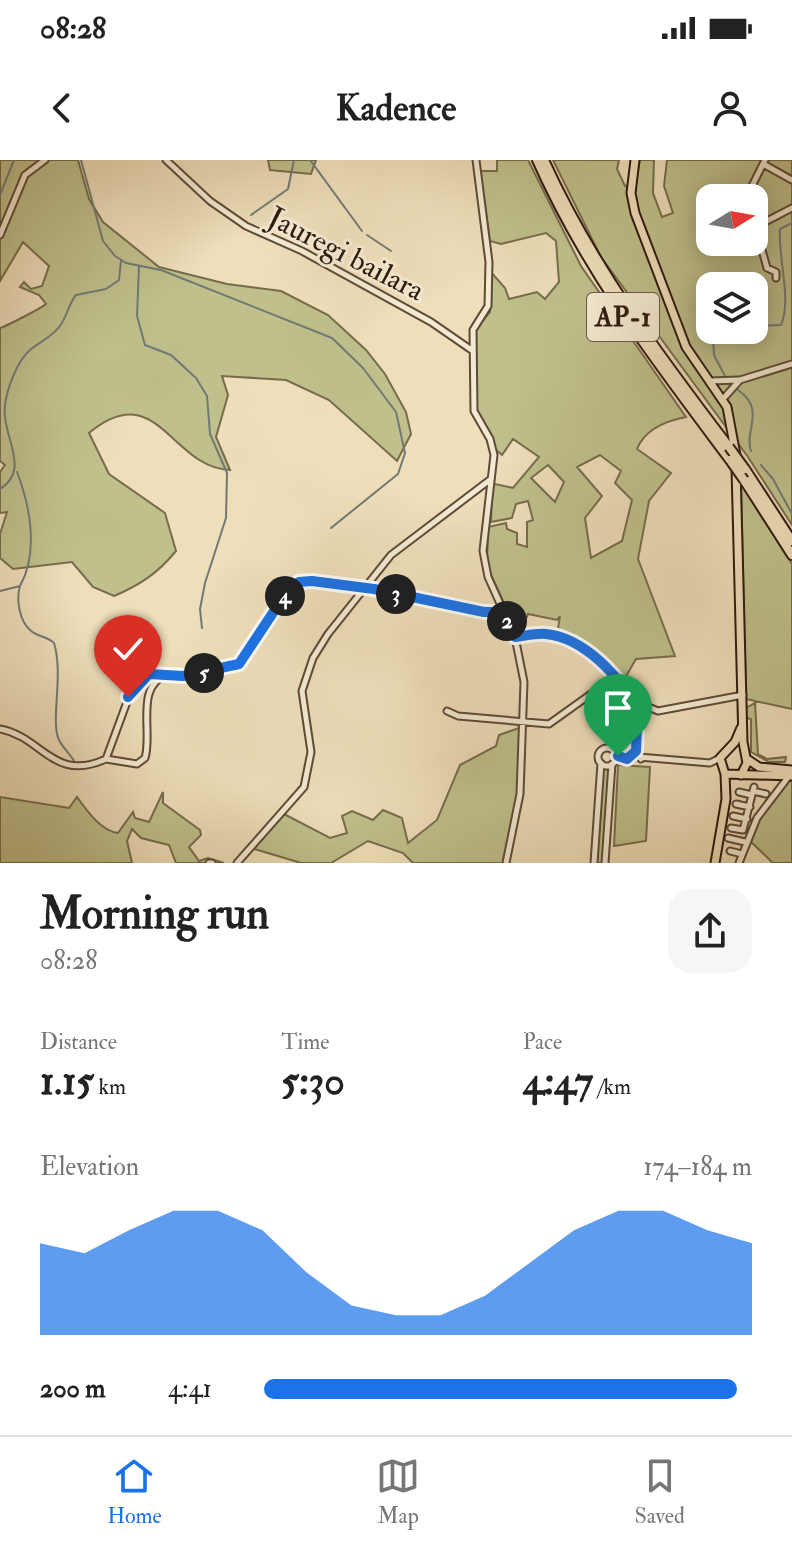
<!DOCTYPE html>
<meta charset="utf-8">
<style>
:root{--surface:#fff;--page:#f6f6f6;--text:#222;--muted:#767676;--line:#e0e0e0;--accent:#1a73e8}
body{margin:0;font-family:"IM FELL Double Pica",serif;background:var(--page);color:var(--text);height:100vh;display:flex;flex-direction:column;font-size:30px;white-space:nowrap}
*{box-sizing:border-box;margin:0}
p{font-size:26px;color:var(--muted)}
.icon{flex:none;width:44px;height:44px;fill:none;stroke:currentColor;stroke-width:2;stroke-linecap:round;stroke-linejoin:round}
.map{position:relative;height:703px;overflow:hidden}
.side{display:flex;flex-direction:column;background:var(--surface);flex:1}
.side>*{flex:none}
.needle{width:52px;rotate:79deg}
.fabs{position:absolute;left:696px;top:24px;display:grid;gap:16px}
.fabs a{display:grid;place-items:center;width:72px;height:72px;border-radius:16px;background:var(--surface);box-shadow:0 4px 20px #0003;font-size:40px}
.pin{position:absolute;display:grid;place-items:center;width:68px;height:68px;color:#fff;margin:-82px -34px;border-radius:50% 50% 50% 0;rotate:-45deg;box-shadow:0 0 8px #0007}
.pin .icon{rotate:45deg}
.km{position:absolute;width:40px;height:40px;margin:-20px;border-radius:50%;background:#222;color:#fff;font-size:22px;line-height:40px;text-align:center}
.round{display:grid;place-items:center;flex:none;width:84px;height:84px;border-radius:24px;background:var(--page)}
.overview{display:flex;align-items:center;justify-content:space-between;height:136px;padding:0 40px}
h1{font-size:44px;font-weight:700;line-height:60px}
.stats{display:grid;grid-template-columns:repeat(3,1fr);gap:12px;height:136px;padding:8px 40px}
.stats div{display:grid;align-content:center}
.stats b{font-size:40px;font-weight:700}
.stats small{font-size:22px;font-weight:400}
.stats p{font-size:22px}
.chart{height:224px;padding:16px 40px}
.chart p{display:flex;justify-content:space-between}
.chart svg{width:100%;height:144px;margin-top:8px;fill:var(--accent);opacity:.7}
ul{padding:0 40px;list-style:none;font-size:26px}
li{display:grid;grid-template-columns:128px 96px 1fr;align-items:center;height:60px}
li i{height:20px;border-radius:10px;background:var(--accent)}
.status{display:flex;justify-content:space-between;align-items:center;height:56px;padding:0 40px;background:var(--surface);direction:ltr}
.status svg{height:22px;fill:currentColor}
header{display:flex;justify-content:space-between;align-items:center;height:104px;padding:0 40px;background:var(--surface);font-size:36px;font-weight:700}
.tabs{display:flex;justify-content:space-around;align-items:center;height:112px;border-top:2px solid var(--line);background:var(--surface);font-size:22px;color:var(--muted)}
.tabs a{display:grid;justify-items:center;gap:4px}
.tabs .selected{color:var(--accent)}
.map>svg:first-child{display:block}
.green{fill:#bfc08c;stroke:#766c4c;stroke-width:2;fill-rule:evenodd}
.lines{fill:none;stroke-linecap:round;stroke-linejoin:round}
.stream{stroke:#727975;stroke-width:2}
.minor-casing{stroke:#5e4a38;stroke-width:9}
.major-casing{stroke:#2e180d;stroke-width:11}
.highway-casing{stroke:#2e180d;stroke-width:12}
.minor{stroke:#f4ead2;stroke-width:5}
.major{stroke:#eedeba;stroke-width:7}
.highway{stroke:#eedeba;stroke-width:8}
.highway-bridge-casing{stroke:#2e180d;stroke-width:12;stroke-linecap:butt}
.highway-bridge{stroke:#eedeba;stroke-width:8}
.route-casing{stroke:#fff;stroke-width:16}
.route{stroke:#1a73e8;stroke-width:10}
.labels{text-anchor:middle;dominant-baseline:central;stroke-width:6;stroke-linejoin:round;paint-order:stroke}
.shield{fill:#f4ead2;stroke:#695748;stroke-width:2}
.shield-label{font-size:28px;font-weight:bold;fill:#2e180d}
.street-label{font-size:30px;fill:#2e180d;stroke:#f4ead2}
</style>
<div class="status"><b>08:28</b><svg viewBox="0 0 49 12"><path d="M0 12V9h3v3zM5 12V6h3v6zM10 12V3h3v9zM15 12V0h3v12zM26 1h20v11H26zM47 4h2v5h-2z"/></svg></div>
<header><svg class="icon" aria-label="back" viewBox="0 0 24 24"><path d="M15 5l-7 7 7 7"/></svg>Kadence<svg class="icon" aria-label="person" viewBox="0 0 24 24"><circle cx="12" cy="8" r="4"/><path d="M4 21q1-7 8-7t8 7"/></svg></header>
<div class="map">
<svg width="792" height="703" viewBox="0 0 792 703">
<rect width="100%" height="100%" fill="#eedeba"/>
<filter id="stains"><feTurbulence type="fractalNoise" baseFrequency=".0025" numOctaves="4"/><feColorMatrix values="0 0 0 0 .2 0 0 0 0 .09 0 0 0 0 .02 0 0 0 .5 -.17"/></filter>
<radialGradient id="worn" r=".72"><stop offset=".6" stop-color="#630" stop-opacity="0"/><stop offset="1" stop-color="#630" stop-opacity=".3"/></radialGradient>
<!-- green -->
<path class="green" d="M0,0H78L89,39L103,62L159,107L227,124L281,131L328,155L366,190L385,214L406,252L411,274L397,301L329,240L286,220L222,216L228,235L216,277L230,310C171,308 157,216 89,273L109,314L165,353L176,391C158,413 140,425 114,436L93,427L72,402L13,409L0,398V374L7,352L0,353V312L5,305L0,301V168C5,167 43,147 46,144L39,135L20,127L24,122L31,129L42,126L49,106L23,82L0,121Z
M268,0H316L311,14L270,10Z
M497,0H528L581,106L686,257C665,261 645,269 637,289L671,313L649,341L638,399L675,496L636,499L625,518L583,486L557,475L560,456L557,460L528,454L524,464L514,465L487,406L488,367L506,363L507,369L517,373V384L527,387V362L533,360L528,341L516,344L512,358L491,362L492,328L495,324L513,328L539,297L513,279L502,295L495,289L477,251L476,169L490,152L491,112L505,128L509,139L537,132L545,139L559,122L556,81L546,73L501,84L490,81L480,11H497ZM600,295L621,311L615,323L632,340L622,381L591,398L585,358L602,336L577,307ZM548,305L564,322L555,342L531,318Z
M553,0H619L617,9L625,26L634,27L640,0H654L653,33L662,57L673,53L664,26L667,0H792V365L748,297L601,97ZM710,38H754V82H710ZM710,126H754V170H710Z
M741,323L792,404V549L746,539Z
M755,543L758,594L767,599L786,597L785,602H769L751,592V559L746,558V548Z
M522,567L517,636L503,703H413L403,693L368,681L331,703H301L251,688L284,654L330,678L347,673L342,656L352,651L373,660L383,650L402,658L408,683L437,660L460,605L496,586L499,575Z
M618,605L650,607L646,681L614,686Z
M602,608H609L604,703H596Z
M787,620H792V703H773L749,680L758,659Z
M163,632V643L200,670L201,675L189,687L199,701L208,698L224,703H176L169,685L141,678L132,669L127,681L132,703H0V637L69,648L77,637C87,651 101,671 118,673L133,652L135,658L149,662Z"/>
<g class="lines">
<!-- stream -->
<path class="stream" d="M81,0L103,81L115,96L126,103L161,110L332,178L363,208L396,252L405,293L398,314L331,368
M310,0L362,71
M0,35L14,0
M251,55L288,29L294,0
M367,75L391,91
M139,106L137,156L145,185L171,195L196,218L207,236L210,274L227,313L226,358L205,423L200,449L202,468
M754,166L781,165C792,140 778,99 780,69L792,63
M722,170L713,177L714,195L726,218
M730,223C736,229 745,234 749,241C759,257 745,275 751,291
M761,305L773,319L792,354
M0,329C32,309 1,276 5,245C7,229 17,201 30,190C39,182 52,177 59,167C67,158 68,144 76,135L106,129L119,120L121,100
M20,426C16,439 19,460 30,470C37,477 47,476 54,483C64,515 50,561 59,580C63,588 70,594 74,601
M0,431L20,426C39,392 30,346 17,312"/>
<!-- minor casing -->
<g class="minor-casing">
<path id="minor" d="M166,0L210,41L246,66L302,91L431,162L473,191
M476,0L489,102L488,146L473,170L474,251L490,279L494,295L483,391L488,417L515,477L524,522L520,634L506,703
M765,5L792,20
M746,38L765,0
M765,62L757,72L767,108L776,112V118
M754,63L765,62L792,48
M0,75L25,15L45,0
M717,85L719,82
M710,221L739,220
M723,239L740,220L792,204
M515,477L551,475L577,486L602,502L636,542L658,551L743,535
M637,543L636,591L641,599
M447,551L458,556L549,564L605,524H617
M0,569C43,577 53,623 106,599L131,531L149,514L183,516L239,504L288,430L299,422L374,429L484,452H503
M598 597a9 9 0 1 1 18 0a9 9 0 1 1-18 0Z
M615,595L710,603L720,598
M106,599L137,604L145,598C153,573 134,524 168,515
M753,631L766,634
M739,632L752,635
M736,644L750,647
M733,656L747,659
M731,668L743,670L754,627
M728,678L745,682
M730,691L742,694
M209,703H212
M237,703L304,627L311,592L302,531L313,498L328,474L391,395L491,319
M594,703L601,603
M605,703L612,604
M739,703L757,658L789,616"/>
</g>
<!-- major casing -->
<g class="major-casing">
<path id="major" d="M635,0L631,33L635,53L686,187L727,247L736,295
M736,308L743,582L747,603L741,615
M747,599L759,607L792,610
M725,614L792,616
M715,703L726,639L725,614L720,598L735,582L741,568"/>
</g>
<!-- highway casing -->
<g class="highway-casing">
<path id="highway" d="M537,0C586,111 658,204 730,300
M544,0C592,106 659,195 729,287
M745,309L792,381
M744,320L792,395"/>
</g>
<!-- minor -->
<use href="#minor" class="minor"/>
<!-- major -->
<use href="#major" class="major"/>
<!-- highway -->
<use href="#highway" class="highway"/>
<!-- highway-bridge casing -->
<g class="highway-bridge-casing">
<path id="highway-bridge" d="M729,287L745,309
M730,300L744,320"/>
</g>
<!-- highway-bridge -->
<use href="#highway-bridge" class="highway-bridge"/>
</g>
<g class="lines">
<!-- route casing -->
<g class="route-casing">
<path id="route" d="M128,537L149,514L183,516L239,504L288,430L299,422L312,421L374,429L484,452H503L515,477C525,476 535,473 546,474C586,478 617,517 638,545L636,591L627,599L618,596"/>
</g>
<!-- route -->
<use href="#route" class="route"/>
</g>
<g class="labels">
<!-- shield labels -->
<rect class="shield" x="587" y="133" width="72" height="48" rx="6"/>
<g class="shield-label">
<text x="623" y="157">AP-1</text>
</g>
<!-- street labels -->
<g class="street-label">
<text transform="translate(346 94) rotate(27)">Jauregi bailara</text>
</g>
</g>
<rect width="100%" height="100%" filter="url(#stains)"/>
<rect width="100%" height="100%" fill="url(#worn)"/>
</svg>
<div class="fabs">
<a><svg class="needle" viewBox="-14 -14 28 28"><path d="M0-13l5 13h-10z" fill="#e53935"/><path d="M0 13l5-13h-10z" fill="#767676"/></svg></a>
<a><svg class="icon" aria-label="layers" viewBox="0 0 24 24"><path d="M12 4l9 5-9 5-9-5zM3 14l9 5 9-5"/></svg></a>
</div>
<div class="pin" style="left:618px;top:596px;background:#1e9e55"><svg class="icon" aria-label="arrive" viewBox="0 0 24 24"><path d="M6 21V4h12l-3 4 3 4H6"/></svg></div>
<div class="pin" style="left:128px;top:537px;background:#d93025"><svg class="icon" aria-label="check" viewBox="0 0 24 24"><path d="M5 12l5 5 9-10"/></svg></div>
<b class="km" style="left:507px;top:461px">2</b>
<b class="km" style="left:396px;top:434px">3</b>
<b class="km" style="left:285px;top:436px">4</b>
<b class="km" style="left:204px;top:513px">5</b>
</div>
<section class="side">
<div class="overview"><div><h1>Morning run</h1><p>08:28</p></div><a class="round"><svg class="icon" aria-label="share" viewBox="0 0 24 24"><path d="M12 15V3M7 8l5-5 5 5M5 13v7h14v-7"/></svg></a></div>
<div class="stats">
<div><p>Distance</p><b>1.15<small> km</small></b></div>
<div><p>Time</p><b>5:30</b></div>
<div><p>Pace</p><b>4:47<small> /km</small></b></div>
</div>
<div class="chart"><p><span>Elevation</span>174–184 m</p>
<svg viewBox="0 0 160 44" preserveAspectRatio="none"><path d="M0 44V16L10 19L20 12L30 6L40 6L50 12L60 25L70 35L80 38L90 38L100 32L110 22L120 12L130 6L140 6L150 12L160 16V44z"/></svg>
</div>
<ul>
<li><b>200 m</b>4:41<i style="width:97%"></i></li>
</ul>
</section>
<nav class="tabs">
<a class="selected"><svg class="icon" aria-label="home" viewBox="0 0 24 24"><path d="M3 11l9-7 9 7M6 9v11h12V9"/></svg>Home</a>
<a><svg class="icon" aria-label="map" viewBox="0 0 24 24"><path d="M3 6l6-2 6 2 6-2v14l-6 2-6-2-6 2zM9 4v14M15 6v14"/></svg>Map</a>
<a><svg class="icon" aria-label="saved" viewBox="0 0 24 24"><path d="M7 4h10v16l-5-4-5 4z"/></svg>Saved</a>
</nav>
